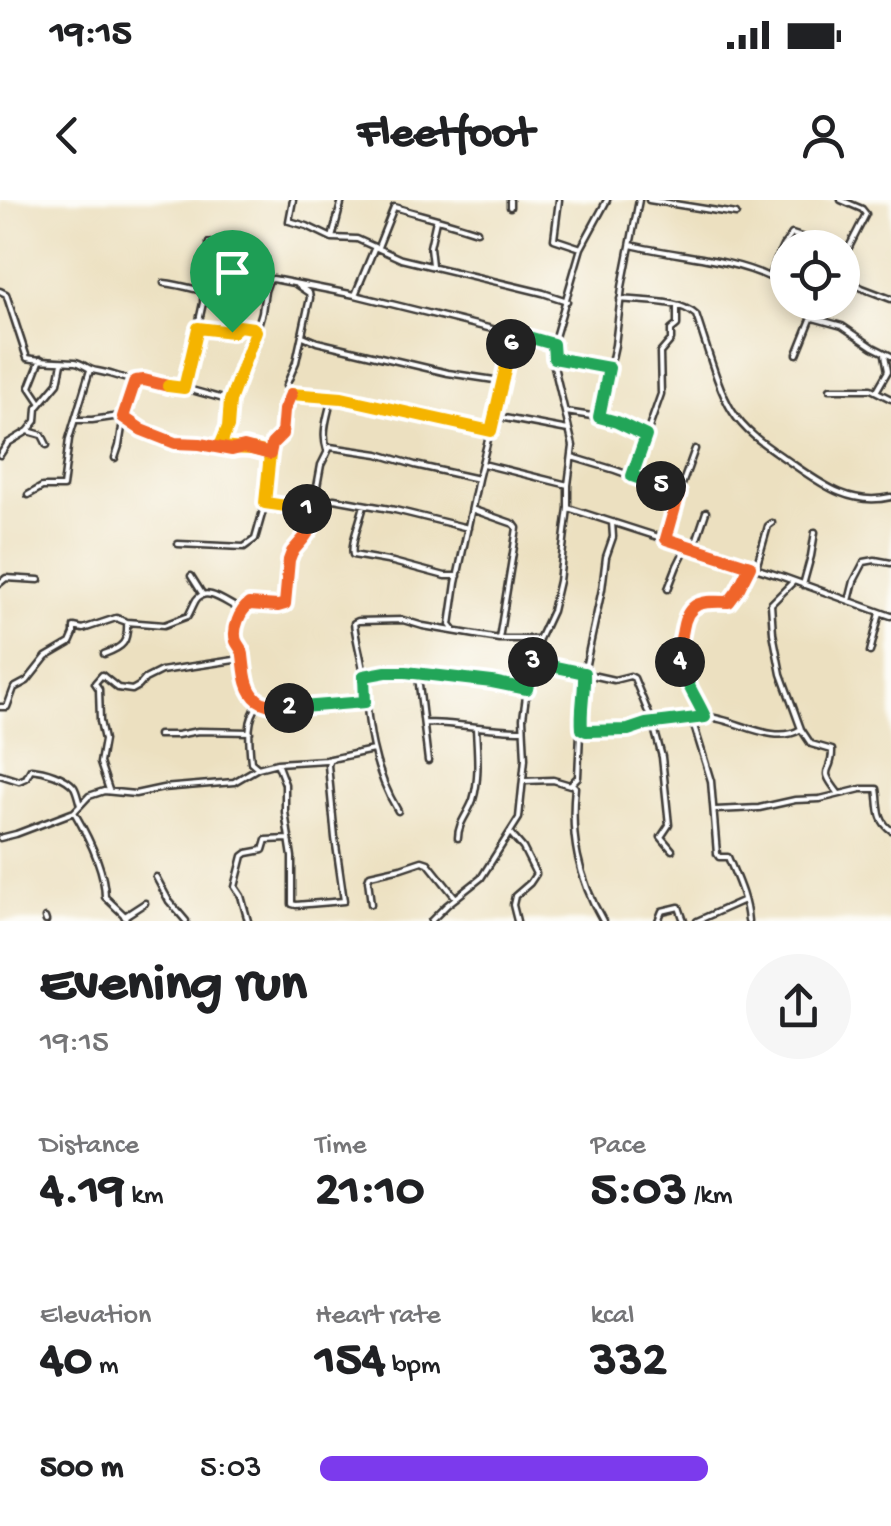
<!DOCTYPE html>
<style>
:root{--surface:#fff;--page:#f6f6f6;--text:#202124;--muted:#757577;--accent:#7c3aed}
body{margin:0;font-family:"Gochi Hand",sans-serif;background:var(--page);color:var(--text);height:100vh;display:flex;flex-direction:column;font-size:38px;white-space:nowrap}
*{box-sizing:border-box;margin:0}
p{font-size:32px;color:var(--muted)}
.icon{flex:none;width:55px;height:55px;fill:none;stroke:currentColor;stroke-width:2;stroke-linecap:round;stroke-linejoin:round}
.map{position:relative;height:721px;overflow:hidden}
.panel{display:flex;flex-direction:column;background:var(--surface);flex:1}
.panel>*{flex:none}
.fabs{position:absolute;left:770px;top:30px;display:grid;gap:20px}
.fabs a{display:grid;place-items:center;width:90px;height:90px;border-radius:50%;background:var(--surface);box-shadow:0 5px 15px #0003;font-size:50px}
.pin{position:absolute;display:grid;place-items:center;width:85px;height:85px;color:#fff;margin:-102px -42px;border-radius:50% 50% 50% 0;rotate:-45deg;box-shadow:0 0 10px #0007}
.pin .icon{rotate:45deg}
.km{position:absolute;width:50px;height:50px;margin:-25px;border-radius:50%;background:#222;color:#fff;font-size:28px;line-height:50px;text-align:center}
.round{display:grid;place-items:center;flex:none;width:105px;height:105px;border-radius:52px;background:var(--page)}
.overview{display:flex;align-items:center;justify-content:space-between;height:170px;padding:0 40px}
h1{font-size:55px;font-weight:700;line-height:75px}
.figures{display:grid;grid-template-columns:repeat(3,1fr);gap:15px;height:170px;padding:10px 40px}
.figures div{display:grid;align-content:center}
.figures b{font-size:50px;font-weight:700}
.figures small{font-size:28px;font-weight:400}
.figures p{font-size:28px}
ul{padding:0 40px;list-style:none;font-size:32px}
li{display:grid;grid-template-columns:160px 120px 1fr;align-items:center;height:75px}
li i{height:25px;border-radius:12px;background:var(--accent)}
.status{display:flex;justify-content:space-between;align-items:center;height:70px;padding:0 50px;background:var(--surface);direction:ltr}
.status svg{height:28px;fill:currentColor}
header{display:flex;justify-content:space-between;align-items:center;height:130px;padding:0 40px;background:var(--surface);font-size:45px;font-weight:700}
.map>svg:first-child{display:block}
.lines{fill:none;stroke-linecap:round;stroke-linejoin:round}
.street-casing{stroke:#3b3935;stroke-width:9}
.street{stroke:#fff;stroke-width:4}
.split-1-casing{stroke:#fff;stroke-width:20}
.split-2-casing{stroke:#fff;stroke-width:20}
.split-3-casing{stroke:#fff;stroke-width:20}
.split-4-casing{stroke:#fff;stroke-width:20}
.split-5-casing{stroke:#fff;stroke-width:20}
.split-6-casing{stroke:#fff;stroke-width:20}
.split-7-casing{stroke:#fff;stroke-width:20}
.split-8-casing{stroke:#fff;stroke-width:20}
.split-9-casing{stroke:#fff;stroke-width:20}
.split-1{stroke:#f5b400;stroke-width:12}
.split-2{stroke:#f0652b;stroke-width:12}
.split-3{stroke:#22a559;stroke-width:12}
.split-4{stroke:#22a559;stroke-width:12}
.split-5{stroke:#f0652b;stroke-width:12}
.split-6{stroke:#22a559;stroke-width:12}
.split-7{stroke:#f5b400;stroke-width:12}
.split-8{stroke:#f0652b;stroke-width:12}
.split-9{stroke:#f5b400;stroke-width:12}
</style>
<div class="status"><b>19:15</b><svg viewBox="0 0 49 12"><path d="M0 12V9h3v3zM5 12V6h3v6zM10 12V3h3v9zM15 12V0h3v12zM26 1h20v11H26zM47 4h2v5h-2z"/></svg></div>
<header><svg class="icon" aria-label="back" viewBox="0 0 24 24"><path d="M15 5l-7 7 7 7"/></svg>Fleetfoot<svg class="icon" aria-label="person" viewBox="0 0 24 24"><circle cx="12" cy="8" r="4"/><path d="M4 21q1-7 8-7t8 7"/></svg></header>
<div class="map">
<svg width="891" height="721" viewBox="0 0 891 721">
<rect width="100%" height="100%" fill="#fdfcf7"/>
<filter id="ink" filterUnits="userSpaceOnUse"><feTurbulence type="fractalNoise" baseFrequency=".01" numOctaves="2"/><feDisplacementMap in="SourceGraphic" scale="20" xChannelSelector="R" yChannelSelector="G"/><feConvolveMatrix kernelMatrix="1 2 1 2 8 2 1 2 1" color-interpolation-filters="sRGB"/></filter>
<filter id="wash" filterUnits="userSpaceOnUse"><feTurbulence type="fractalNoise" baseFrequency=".0048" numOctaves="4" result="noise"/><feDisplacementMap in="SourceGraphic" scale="40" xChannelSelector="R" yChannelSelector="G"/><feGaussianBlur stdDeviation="2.25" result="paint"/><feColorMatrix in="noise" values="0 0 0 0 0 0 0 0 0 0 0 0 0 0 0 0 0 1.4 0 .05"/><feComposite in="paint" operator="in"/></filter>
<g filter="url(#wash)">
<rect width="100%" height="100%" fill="#ece0c0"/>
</g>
<g filter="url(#ink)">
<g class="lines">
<!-- street casing -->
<g class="street-casing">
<path id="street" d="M293,0L289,21L307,26L332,38L357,39L401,59L543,93L567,101
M559,0L554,39L581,48
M607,0L581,48L553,144L554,166L573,246L568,285V308L783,377L891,416
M649,0L736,14
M841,0L862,9L866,14L842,61
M510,7V0
M332,38L342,0
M209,43C213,69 203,81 203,103L184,188L231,201
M631,45C675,56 729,58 769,77L783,46L792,34L834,48
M378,47L394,7C422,15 450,22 477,31
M432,65L430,47L436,20
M842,76L862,88L891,99
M164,83C197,86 234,107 265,91
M0,91L6,94L27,158C41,161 61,161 75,162C83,163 88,170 97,171C110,173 123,179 136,181C152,183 168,185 184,188
M355,95L374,49
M620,99C644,102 678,99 696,115C706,143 717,187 732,211C745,232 765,245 784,258C818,281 847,307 891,297
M203,103L222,99
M813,118L842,126L873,147L891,156
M198,128L230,133C238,125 242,129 253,128L256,131
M303,136L317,142L448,173L501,181
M797,154L818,102
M553,158L608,168
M830,189H871L891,199
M877,190L888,171L885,155
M291,193L363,202L491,231
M291,193L286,186L296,162L310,98L309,93L297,85
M40,202L30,187L41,159
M566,212L611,219L645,236
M494,216L568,230
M599,217L615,145L622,87L639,0
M75,220H92L120,216L155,236L175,243L220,246L221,237L228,227L230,204L254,139L262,112L265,91L269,80L273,79L355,95L553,144
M28,231L42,235L47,245
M222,247C231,250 233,248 242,247C251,246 261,251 269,255
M327,250C321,232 328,215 332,197
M0,255L8,243L28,231L36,221L37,208L58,183L62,163
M572,257L615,270L679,293
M115,258L119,246L125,209L135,181
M483,264L568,285
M632,276L661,194L660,153L671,140V130L677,125V106
M28,295L42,287H63L69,239L90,170
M265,303L306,310L314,303L334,299L395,310L468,328
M364,305C361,319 350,344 353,355L393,362L445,376H458
M474,310L514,324L517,328L499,439
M666,339L679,293L695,249
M178,344L244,347L255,339L266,300L269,255L272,245L282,234L284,209L291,193
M694,348L706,312
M756,368L768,326L772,323
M191,376L203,395
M793,382L771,404L773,433L781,474L801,529L811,544L832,550C833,576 816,565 839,594
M0,383L6,378L39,380
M803,385L811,356L815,332
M668,389L677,366L687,346
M849,401L854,381L864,362L875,360L891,363
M454,430L450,425L456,383L478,279L515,133
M870,452L880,413
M104,454C124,447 128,442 127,422
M533,462L614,480L630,476L634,478L653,524L662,557L669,625L661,637L672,650
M364,476C386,469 406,474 429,476C462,479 494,483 527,489
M418,476L428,561
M365,502C335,506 291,515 263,503C245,496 245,471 243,455C243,450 238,446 236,442C233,433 238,410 247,405C257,400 274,407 285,404L289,360L292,352L305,338L315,322L314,303L321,265L330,247L378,254L415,265L478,279
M0,507H7L14,488L27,481L46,457L70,443L74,434V427L83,429L116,418L127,422L164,425L188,416C191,411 193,405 196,400C207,384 229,406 242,410
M705,517C696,497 674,467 678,444C679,439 682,435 683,430C689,400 701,401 729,402L738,390L750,366
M692,519L711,581L717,654L719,657H728C737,679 746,697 748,721
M424,523C457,523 489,530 523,530
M582,529C624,539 665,515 708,517C736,519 775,546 801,529
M158,535H177L198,531L250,532
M277,563L285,584V612L292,657V704L296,705L344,701L335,638L328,565L330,559
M258,568L251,562C249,542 246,519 259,504
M0,575L19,581L26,578L31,569C44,570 65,576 74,587C77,592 78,599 80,605
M525,581L553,580L570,585
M570,585L578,577L581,510L585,491L584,473L602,389L606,357L613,337L612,322
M570,585L572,584L575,587C570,636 578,678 603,721
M109,590L100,563L104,540L100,521L99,489L95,483L102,475L118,488L132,490L139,486L145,479L161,471L241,459
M715,610L759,608L795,600L820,599L861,589H877C880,604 876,620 891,630
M398,611C372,568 368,526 364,477C362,459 356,441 354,423L358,421L403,420L423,426L499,439H539
M511,634L523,648L536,674L530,683L515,696L513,705L517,721
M0,638L16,634L74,612
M458,638C458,623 468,614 473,600C480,577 477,551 476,528
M156,677L169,701L186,721
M371,704L368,680L370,675L401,668L422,661L428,663L456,698
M125,716L145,703
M45,718L46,721
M127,721L123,714L105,697C105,669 88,636 74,612L89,596L104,591L135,594L163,588L234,582L258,568L277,563L326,560L373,550
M248,721L241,696L235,687L243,656L247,653L263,650L266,640L289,639
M431,721L447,705L481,678L519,618L525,559L523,518L527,489L539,439L552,411L559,381L568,308
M658,721L662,711L679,707L684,721
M697,721L744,700"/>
</g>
<!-- street -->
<use href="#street" class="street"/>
</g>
</g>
<g class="lines" filter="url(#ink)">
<!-- split-1 casing -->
<g class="split-1-casing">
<path id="split-1" d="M232,132L239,126L253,128L256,131L230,201L228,227L220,246C240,251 247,245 270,254L265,303L307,309"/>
</g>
<!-- split-2 casing -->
<g class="split-2-casing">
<path id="split-2" d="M289,508C279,506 266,506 258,500C245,490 245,470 243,455C243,450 238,446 236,441C232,429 240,411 249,404L278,406L285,404L289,360L292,352L304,338L315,322L314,303L307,309"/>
</g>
<!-- split-3 casing -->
<g class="split-3-casing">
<path id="split-3" d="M289,508L365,502L364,476L386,472H406L492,482L527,489L533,462"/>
</g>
<!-- split-4 casing -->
<g class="split-4-casing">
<path id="split-4" d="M533,462L584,473C585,492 580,510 582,529L586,531L628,530L646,524L705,517C697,499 684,481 680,462"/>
</g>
<!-- split-5 casing -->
<g class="split-5-casing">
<path id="split-5" d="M661,286L679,293L666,339L750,366L738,390L729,402C704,401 688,400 683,429C681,442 677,448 680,462"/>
</g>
<!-- split-6 casing -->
<g class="split-6-casing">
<path id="split-6" d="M511,144L514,133L553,144L554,158L609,168L599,217L617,222L646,236L632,276L661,286"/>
</g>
<!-- split-7 casing -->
<g class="split-7-casing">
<path id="split-7" d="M291,194L342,198L491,231L511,144"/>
</g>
<!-- split-8 casing -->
<g class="split-8-casing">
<path id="split-8" d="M168,186L144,180L135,181L123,217L142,230L175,243L200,244L232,250L244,247L270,254L272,244L282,234L284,210L291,194"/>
</g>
<!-- split-9 casing -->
<g class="split-9-casing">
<path id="split-9" d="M168,186L184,188L198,128L232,132"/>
</g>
<!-- split-1 -->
<use href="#split-1" class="split-1"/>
<!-- split-2 -->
<use href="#split-2" class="split-2"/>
<!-- split-3 -->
<use href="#split-3" class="split-3"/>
<!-- split-4 -->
<use href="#split-4" class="split-4"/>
<!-- split-5 -->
<use href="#split-5" class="split-5"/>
<!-- split-6 -->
<use href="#split-6" class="split-6"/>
<!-- split-7 -->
<use href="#split-7" class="split-7"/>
<!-- split-8 -->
<use href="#split-8" class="split-8"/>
<!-- split-9 -->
<use href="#split-9" class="split-9"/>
</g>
</svg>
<div class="fabs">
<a><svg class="icon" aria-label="locate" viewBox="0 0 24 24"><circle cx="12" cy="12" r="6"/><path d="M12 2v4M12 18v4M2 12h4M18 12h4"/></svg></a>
</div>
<div class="pin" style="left:232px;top:132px;background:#1e9e55"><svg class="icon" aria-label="arrive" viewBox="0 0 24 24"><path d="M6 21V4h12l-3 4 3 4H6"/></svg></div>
<b class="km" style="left:307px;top:309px">1</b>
<b class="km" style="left:289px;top:508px">2</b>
<b class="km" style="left:533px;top:462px">3</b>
<b class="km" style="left:680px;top:462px">4</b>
<b class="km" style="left:661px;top:286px">5</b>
<b class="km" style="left:511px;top:144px">6</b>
</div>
<section class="panel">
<div class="overview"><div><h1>Evening run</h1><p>19:15</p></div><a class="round"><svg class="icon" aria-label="share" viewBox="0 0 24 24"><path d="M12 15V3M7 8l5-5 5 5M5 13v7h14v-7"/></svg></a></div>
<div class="figures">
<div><p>Distance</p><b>4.19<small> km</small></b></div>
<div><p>Time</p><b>21:10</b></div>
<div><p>Pace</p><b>5:03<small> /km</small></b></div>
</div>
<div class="figures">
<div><p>Elevation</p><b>40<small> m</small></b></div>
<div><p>Heart rate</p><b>154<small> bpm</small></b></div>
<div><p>kcal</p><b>332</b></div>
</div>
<ul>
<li><b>500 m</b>5:03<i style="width:73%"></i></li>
</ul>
</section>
